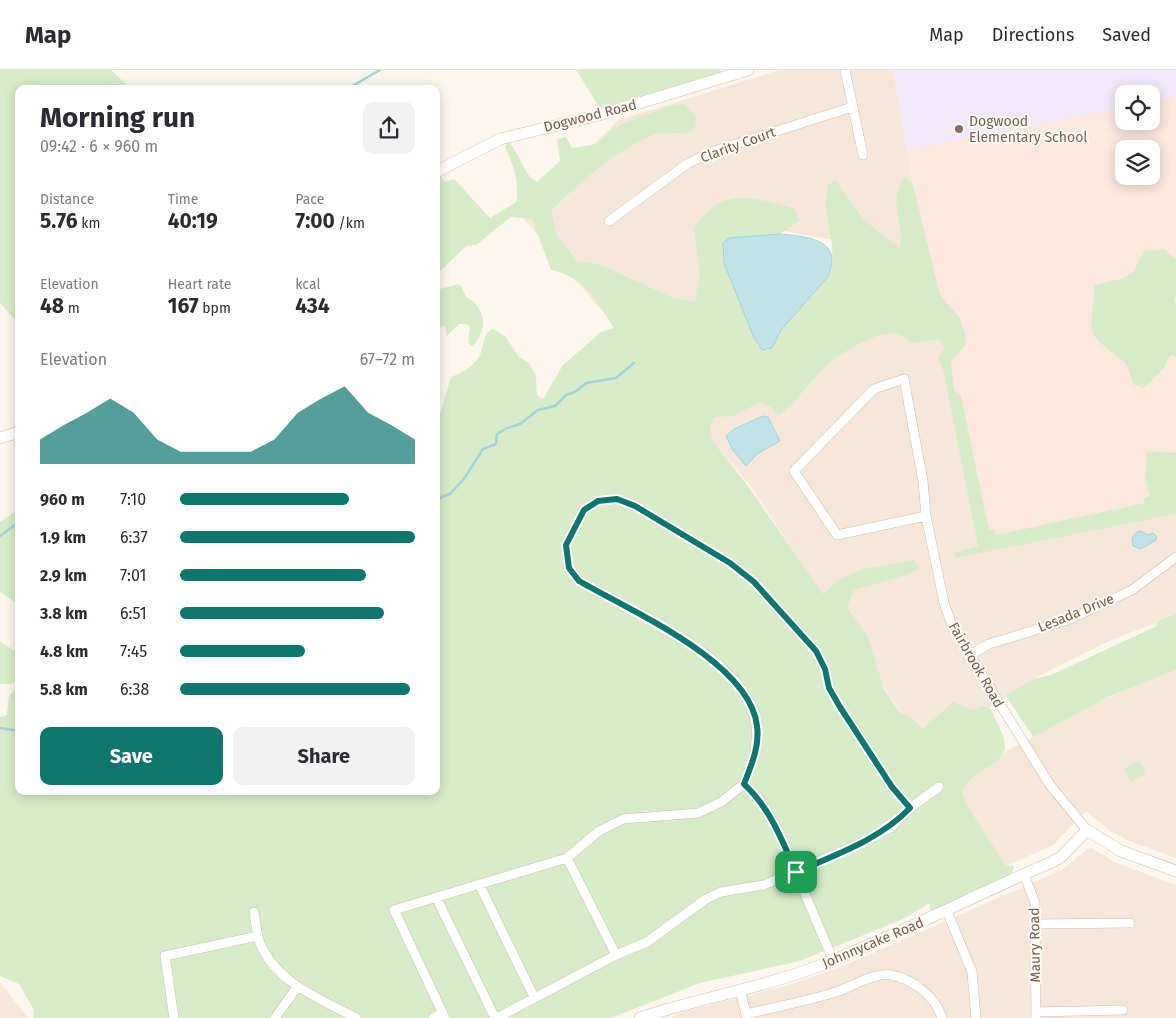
<!DOCTYPE html>
<meta charset="utf-8">
<style>
:root{--surface:#fff;--page:#f2f2f3;--text:#2b2b33;--muted:#7c7c81;--line:#e1e1e2;--accent:#0f766e}
body{margin:0;font-family:"Fira Sans",sans-serif;background:var(--page);color:var(--text);height:100vh;display:flex;flex-direction:column;font-size:19px;white-space:nowrap}
*{box-sizing:border-box;margin:0}
p{font-size:16px;color:var(--muted)}
.icon{flex:none;width:28px;height:28px;fill:none;stroke:currentColor;stroke-width:2;stroke-linecap:round;stroke-linejoin:round}
.map{position:relative;flex:1;overflow:hidden}
.sheet{position:absolute;left:15px;top:15px;width:425px;height:710px;display:flex;flex-direction:column;background:var(--surface);border-radius:10px;box-shadow:0 2px 12px #0003}
.sheet>*{flex:none}
.fabs{position:absolute;left:1115px;top:15px;display:grid;gap:10px}
.fabs a{display:grid;place-items:center;width:45px;height:45px;border-radius:10px;background:var(--surface);box-shadow:0 2px 12px #0003;font-size:25px}
.pin{position:absolute;display:grid;place-items:center;width:42px;height:42px;color:#fff;margin:-21px;border-radius:10px;box-shadow:0 2px 8px #0006}
.round{display:grid;place-items:center;flex:none;width:52px;height:52px;border-radius:10px;background:var(--page)}
.head{display:flex;align-items:center;justify-content:space-between;height:85px;padding:0 25px}
h1{font-size:28px;font-weight:700;line-height:38px}
.figures{display:grid;grid-template-columns:repeat(3,1fr);gap:8px;height:85px;padding:5px 25px}
.figures div{display:grid;align-content:center}
.figures b{font-size:21px;font-weight:700}
.figures small{font-size:14px;font-weight:400}
.figures p{font-size:14px}
.chart{height:140px;padding:10px 25px}
.chart p{display:flex;justify-content:space-between}
.chart svg{width:100%;height:90px;margin-top:5px;fill:var(--accent);opacity:.7}
.button{display:flex;gap:10px;margin-top:auto;padding:10px 25px}
.button a{flex:1;height:58px;border-radius:10px;background:var(--accent);color:#fff;font-size:20px;font-weight:700;line-height:58px;text-align:center}
.button a+a{background:var(--page);color:var(--text)}
ul{padding:0 25px;list-style:none;font-size:16px}
li{display:grid;grid-template-columns:80px 60px 1fr;align-items:center;height:38px}
li i{height:12px;border-radius:6px;background:var(--accent)}
header{display:flex;align-items:center;gap:30px;box-sizing:border-box;height:70px;padding:0 25px;background:var(--surface);border-bottom:1px solid var(--line)}
header strong{font-size:24px}
nav{display:flex;gap:28px;margin-inline-start:auto;font-size:18px}
.map>svg:first-child{display:block}
.residential{fill:#f5e8da}
.commercial{fill:#fde8e0;fill-rule:evenodd}
.education{fill:#f3e8fa}
.green{fill:#d8ecc9}
.water{fill:#bfe3e8;stroke:#a5d3da}
.lines{fill:none;stroke-linecap:round;stroke-linejoin:round}
.stream{stroke:#a5d3da;stroke-width:2.5}
.minor-casing{stroke:#d1beb0;stroke-width:10}
.tertiary-casing{stroke:#d1beb0;stroke-width:12}
.minor{stroke:#fff;stroke-width:9}
.tertiary{stroke:#fff;stroke-width:11}
.route-casing{stroke:#fff;stroke-width:10}
.route{stroke:#0f766e;stroke-width:6}
.education-dot{fill:#8d6e63;stroke:#fffaf3;stroke-width:2}
.labels{text-anchor:middle;dominant-baseline:central;stroke-width:4;stroke-linejoin:round;paint-order:stroke}
.street-label{font-size:14px;fill:#7a5c4d;stroke:#fffaf3}
.education-label{font-size:14px;fill:#785e54;stroke:#fffaf3;text-anchor:start}
</style>
<header>
<strong>Map</strong>
<nav><a>Map</a><a>Directions</a><a>Saved</a></nav>
</header>
<div class="map">
<svg width="1176" height="948" viewBox="0 0 1176 948">
<rect width="100%" height="100%" fill="#fdf6ec"/>
<!-- residential -->
<path class="residential" d="M779,0H893L920,152L919,187L776,159L721,169L754,274L639,285L519,143L619,50Z
M935,232L1176,439V545L1109,571L1033,609L925,679L749,414L691,346Z
M1176,600V788L1127,770L1109,760L1086,741L1053,775L1004,797L952,719L1007,681L1073,644L1142,612Z
M1092,778L1114,792L1176,815V948H669L689,940L789,915L848,894L1062,800L1087,779Z
M0,912L28,948H0Z"/>
<!-- commercial -->
<path class="commercial" d="M1176,26V439L982,480L907,80L1124,37V51H1151V31ZM1124,79H1151V106H1124Z"/>
<!-- education -->
<path class="education" d="M893,0H1176V26L1151,31V24H1124V37L907,80Z"/>
<!-- green -->
<path class="green" d="M0,0H111L131,19H19V254L0,233Z
M576,0H720L722,2L600,38Z
M685,34L696,47L695,58L691,62C681,64 661,62 653,65C617,79 578,114 551,141L557,165L577,191L601,195L673,228L695,232L700,203L694,158C722,116 750,127 793,138L800,150L780,164L729,168L724,193L754,268L758,276L767,280L772,278L781,260L827,208C838,184 829,164 826,138C825,131 827,122 828,115L835,110L864,150L900,178C905,152 886,132 905,107L913,114L940,225L960,248L966,267L965,276L951,291L954,320L961,325L989,460H995L996,465L1145,433L1144,428L1150,426L1145,407L1147,381L1176,383V444L956,488L954,483L978,476L944,303L938,286L945,279L939,269L911,273C907,270 903,265 898,264C878,259 841,283 826,296C809,312 797,332 778,346L770,336L760,332L733,346L714,347L710,358L712,370L748,416L823,524L841,508L864,499L914,490L920,498L907,505L854,520L847,537L868,567L884,619L901,644L910,647L923,659L953,632L973,640L982,636L991,639L1004,668L1005,680L998,690L973,707L961,720L966,734L1006,796L1013,795L1014,799L1009,806L934,840L930,839V833L903,849L800,891L700,913L611,948H33L34,940L19,914L0,906V647L7,645L9,626L19,616V721H436V358L451,307C462,302 470,299 477,290C485,281 481,263 493,259L505,266L518,286L530,294L536,307L537,325L543,329L563,295L601,262L614,258C597,231 585,207 551,200L532,149L511,147L476,175L466,176L436,205V106L440,104L444,112L454,109L490,148L516,132C520,112 513,95 505,77L508,72C522,84 521,103 537,112L560,91L557,69L566,67L572,78L597,74L612,59L630,51L669,36Z
M1165,179L1176,190V227L1174,229L1176,237V287L1173,285L1169,287L1164,298L1144,318L1134,315L1126,293L1100,273L1093,264L1091,253L1095,215L1124,208L1133,202L1144,181Z
M458,214L461,216L466,227C486,237 489,261 472,276L468,273L470,257L467,254H459L447,266L445,256L436,259V220Z
M19,439V535L0,522V452Z
M1176,544V600L1110,626L1033,667L1006,626L1033,609L1051,605L1157,556L1156,552Z
M0,572L19,583V611L11,614H0Z
M1139,691L1146,704L1130,712L1124,699Z"/>
<!-- water -->
<path class="water" d="M780,164C808,167 845,169 827,208L781,260L772,278L762,280L754,268L724,193L723,173L729,168Z
M763,346L768,347L780,371L757,384L746,396L732,379L726,366L734,359Z
M1141,461L1148,465L1153,463L1157,467L1156,470L1141,479L1133,476L1132,468L1137,462Z"/>
<g class="lines">
<!-- stream -->
<path class="stream" d="M347,19L380,0
M436,432L442,427L450,424L464,409L483,379L496,374L497,364L507,358L520,354L538,340L555,336L566,325L575,322L586,313L616,308L634,293
M0,466L19,452
M0,658L19,661"/>
<!-- minor casing -->
<g class="minor-casing">
<path id="minor" d="M845,0L863,85
M609,151L687,94L711,82L852,37
M926,446L837,465L794,401L874,319L904,309L923,411L926,446L944,533L953,558L1050,715L1087,760
M968,586L989,574L1068,550L1132,520L1176,487
M744,714L758,727L777,758L833,890
M567,788L599,761L623,749L698,743L721,732L744,714L755,685L757,655L749,633L738,614L717,593L699,579L579,511L569,497L566,475L584,440L598,431L617,429L635,436L730,493L754,512L816,581L825,599L829,618L840,637L892,717L910,738
M1024,804L1035,833L1036,948
M479,814L534,927
M436,827L495,948
M947,841L972,902L976,948
M254,842C256,852 256,864 260,873C276,913 321,929 356,948
M1036,854L1130,853
M616,885L647,872L706,829L721,822L764,815L874,767L893,756L910,738L939,717
M740,919L747,948
M1036,942L1123,940
M746,944C776,937 807,931 836,922C852,917 874,902 891,905C913,909 936,927 942,948
M174,948L165,886L258,866
M275,948L297,917
M433,948L442,943
M445,948L394,840L567,788L616,885L497,948"/>
</g>
<!-- tertiary casing -->
<g class="tertiary-casing">
<path id="tertiary" d="M436,102L500,69L603,44L748,0
M0,368L19,362
M640,948C698,928 759,919 816,897C896,866 973,826 1052,792L1061,787L1087,760L1121,781L1176,801"/>
</g>
<!-- minor -->
<use href="#minor" class="minor"/>
<!-- tertiary -->
<use href="#tertiary" class="tertiary"/>
</g>
<g class="lines">
<!-- route casing -->
<g class="route-casing">
<path id="route" d="M617,429L635,436L730,493L754,512L816,581L825,599L829,618L840,637L892,717L910,738C879,770 837,784 796,802C782,770 770,738 744,714C751,696 760,676 757,656C750,592 629,540 579,511L569,498L566,475L584,440L598,431Z"/>
</g>
<!-- route -->
<use href="#route" class="route"/>
</g>
<!-- markers -->
<circle class="education-dot" cx="959" cy="59" r="5"/>
<g class="labels">
<!-- street labels -->
<g class="street-label">
<text transform="translate(590 46) rotate(-14)">Dogwood Road</text>
<text transform="translate(738 75) rotate(-20)">Clarity Court</text>
<text transform="translate(1076 543) rotate(-22)">Lesada Drive</text>
<text transform="translate(976 595) rotate(60)">Fairbrook Road</text>
<text transform="translate(873 873) rotate(-23)">Johnnycake Road</text>
<text transform="translate(1035 875) rotate(-91)">Maury Road</text>
</g>
<!-- education labels -->
<g class="education-label">
<text x="969" y="51">Dogwood<tspan x="969" dy="16">Elementary School</tspan></text>
</g>
</g>
</svg>
<div class="fabs">
<a><svg class="icon" aria-label="locate" viewBox="0 0 24 24"><circle cx="12" cy="12" r="6"/><path d="M12 2v4M12 18v4M2 12h4M18 12h4"/></svg></a>
<a><svg class="icon" aria-label="layers" viewBox="0 0 24 24"><path d="M12 4l9 5-9 5-9-5zM3 14l9 5 9-5"/></svg></a>
</div>
<div class="pin" style="left:796px;top:802px;background:#1e9e55"><svg class="icon" aria-label="arrive" viewBox="0 0 24 24"><path d="M6 21V4h12l-3 4 3 4H6"/></svg></div>
<section class="sheet">
<div class="head"><div><h1>Morning run</h1><p>09:42 · 6 × 960 m</p></div><a class="round"><svg class="icon" aria-label="share" viewBox="0 0 24 24"><path d="M12 15V3M7 8l5-5 5 5M5 13v7h14v-7"/></svg></a></div>
<div class="figures">
<div><p>Distance</p><b>5.76<small> km</small></b></div>
<div><p>Time</p><b>40:19</b></div>
<div><p>Pace</p><b>7:00<small> /km</small></b></div>
</div>
<div class="figures">
<div><p>Elevation</p><b>48<small> m</small></b></div>
<div><p>Heart rate</p><b>167<small> bpm</small></b></div>
<div><p>kcal</p><b>434</b></div>
</div>
<div class="chart"><p><span>Elevation</span>67–72 m</p>
<svg viewBox="0 0 160 44" preserveAspectRatio="none"><path d="M0 44V32L10 25L20 19L30 12L40 19L50 32L60 38L70 38L80 38L90 38L100 32L110 19L120 12L130 6L140 19L150 25L160 32V44z"/></svg>
</div>
<ul>
<li><b>960 m</b>7:10<i style="width:72%"></i></li>
<li><b>1.9 km</b>6:37<i style="width:100%"></i></li>
<li><b>2.9 km</b>7:01<i style="width:79%"></i></li>
<li><b>3.8 km</b>6:51<i style="width:87%"></i></li>
<li><b>4.8 km</b>7:45<i style="width:53%"></i></li>
<li><b>5.8 km</b>6:38<i style="width:98%"></i></li>
</ul>
<div class="button"><a>Save</a><a>Share</a></div>
</section>
</div>
